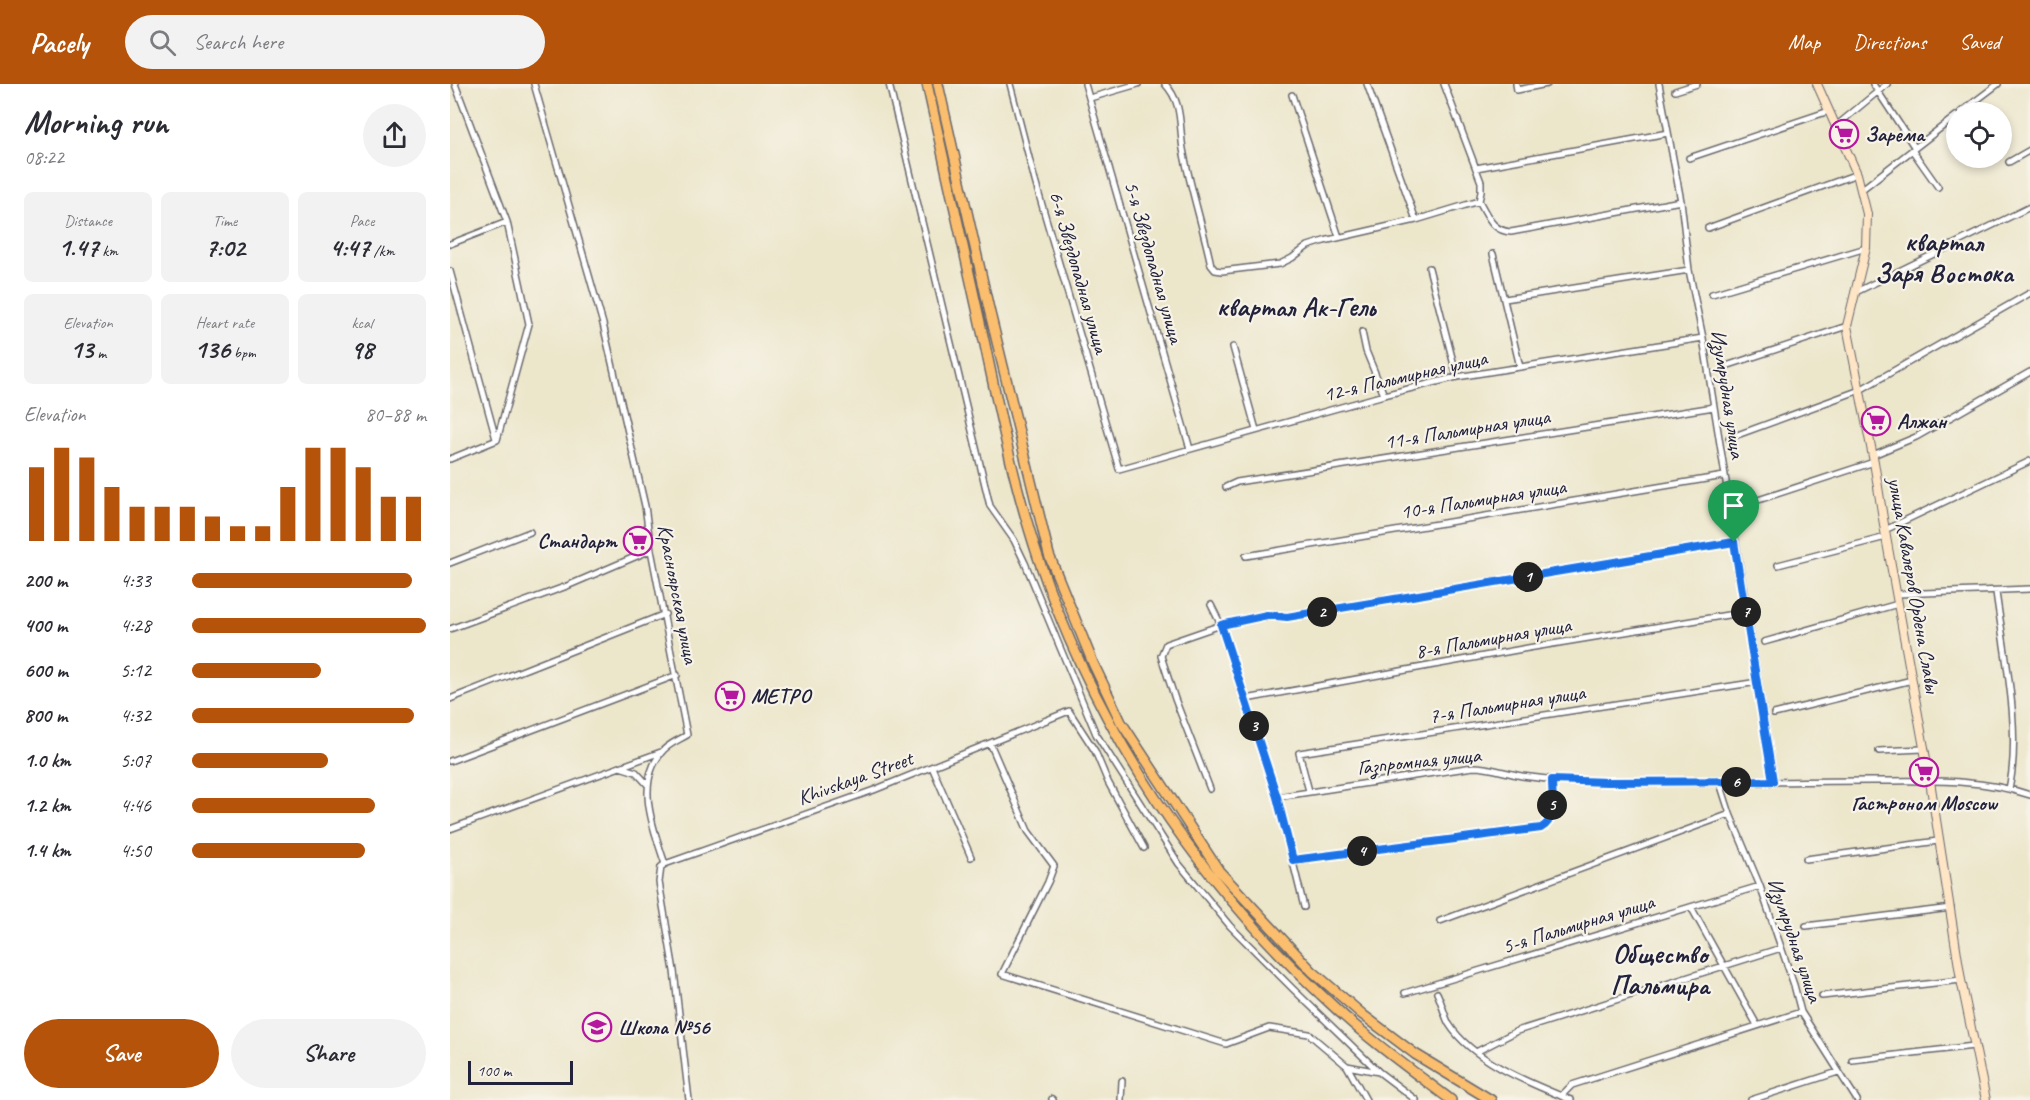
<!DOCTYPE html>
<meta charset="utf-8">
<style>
:root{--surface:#fff;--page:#f2f2f3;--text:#2b2b33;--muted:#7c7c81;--accent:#b45309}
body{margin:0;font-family:Caveat,sans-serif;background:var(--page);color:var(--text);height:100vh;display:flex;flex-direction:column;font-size:22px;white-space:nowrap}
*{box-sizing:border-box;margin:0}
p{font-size:20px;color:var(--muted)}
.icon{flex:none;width:33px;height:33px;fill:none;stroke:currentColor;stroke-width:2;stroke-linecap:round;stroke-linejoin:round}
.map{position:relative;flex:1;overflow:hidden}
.side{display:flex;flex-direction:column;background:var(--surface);width:450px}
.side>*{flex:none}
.buttons{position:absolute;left:1496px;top:18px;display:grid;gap:12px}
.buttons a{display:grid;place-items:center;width:66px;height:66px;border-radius:50%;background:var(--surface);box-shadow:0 3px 9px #0003;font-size:30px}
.scale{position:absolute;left:18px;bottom:15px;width:105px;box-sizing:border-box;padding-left:6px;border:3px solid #22223b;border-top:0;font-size:16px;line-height:21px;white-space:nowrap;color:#22223b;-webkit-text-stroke:4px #f7f3e8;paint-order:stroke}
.pin{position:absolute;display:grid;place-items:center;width:51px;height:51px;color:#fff;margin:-62px -26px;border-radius:50% 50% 50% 0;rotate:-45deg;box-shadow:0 0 6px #0007}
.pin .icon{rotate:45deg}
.km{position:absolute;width:30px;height:30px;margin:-15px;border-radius:50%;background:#222;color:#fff;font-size:16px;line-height:30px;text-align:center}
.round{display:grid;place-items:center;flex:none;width:63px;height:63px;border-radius:32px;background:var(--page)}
.head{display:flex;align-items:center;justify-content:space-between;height:102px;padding:0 24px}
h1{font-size:33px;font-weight:700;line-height:45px}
.stats{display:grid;grid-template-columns:repeat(3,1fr);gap:9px;height:102px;padding:6px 24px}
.stats div{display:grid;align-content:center;border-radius:9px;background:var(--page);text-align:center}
.stats b{font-size:26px;font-weight:700}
.stats small{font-size:16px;font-weight:400}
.stats p{font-size:16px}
.chart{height:168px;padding:12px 24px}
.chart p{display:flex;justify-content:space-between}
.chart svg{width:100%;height:108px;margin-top:6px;stroke:var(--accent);stroke-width:6}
.cta{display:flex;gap:12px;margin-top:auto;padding:12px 24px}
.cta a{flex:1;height:69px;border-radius:36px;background:var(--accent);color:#fff;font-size:24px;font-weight:700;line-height:69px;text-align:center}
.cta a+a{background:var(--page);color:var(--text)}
ul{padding:0 24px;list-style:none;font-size:20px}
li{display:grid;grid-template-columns:96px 72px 1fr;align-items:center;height:45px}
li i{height:15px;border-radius:8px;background:var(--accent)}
header{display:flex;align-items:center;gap:36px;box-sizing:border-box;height:84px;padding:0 30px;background:var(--accent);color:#fff}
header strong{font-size:28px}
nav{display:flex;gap:33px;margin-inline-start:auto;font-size:21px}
.search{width:420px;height:54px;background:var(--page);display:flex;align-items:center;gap:15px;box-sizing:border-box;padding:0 21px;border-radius:33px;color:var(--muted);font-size:22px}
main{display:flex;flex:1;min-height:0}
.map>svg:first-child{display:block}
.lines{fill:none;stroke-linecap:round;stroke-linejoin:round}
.street-casing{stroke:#69676d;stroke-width:8}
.secondary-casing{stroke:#69676d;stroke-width:10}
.primary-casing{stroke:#69676d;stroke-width:12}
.street{stroke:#fff;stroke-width:5}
.secondary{stroke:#fde5c5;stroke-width:8}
.primary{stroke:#fabe6e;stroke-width:9}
.route-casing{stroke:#fff;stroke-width:12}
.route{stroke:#1a73e8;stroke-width:8}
.labels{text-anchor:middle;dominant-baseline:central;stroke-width:4.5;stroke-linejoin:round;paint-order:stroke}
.poi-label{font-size:21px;font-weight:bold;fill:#22223b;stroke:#f7f3e8;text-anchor:start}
.street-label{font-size:21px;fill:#22223b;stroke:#f7f3e8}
.district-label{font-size:27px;font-weight:bold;fill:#22223b;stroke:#f7f3e8}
</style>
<header>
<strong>Pacely</strong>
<div class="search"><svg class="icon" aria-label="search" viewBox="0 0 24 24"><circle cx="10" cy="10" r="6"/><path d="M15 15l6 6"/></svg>Search here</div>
<nav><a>Map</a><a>Directions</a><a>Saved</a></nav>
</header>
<main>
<section class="side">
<div class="head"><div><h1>Morning run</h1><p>08:22</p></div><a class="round"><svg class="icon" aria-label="share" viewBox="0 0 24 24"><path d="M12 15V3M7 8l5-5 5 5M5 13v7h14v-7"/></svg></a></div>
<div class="stats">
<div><p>Distance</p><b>1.47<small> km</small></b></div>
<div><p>Time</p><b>7:02</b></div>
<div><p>Pace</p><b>4:47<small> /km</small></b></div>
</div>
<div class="stats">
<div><p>Elevation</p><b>13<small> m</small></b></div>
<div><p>Heart rate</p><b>136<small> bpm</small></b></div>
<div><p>kcal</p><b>98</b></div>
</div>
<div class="chart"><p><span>Elevation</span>80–88 m</p>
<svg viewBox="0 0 160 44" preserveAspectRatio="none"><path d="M5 44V14M15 44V6M25 44V10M35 44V22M45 44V30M55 44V30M65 44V30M75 44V34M85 44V38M95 44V38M105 44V22M115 44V6M125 44V6M135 44V14M145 44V26M155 44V26"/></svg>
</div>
<ul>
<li><b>200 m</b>4:33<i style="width:94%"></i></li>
<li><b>400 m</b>4:28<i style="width:100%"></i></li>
<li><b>600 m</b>5:12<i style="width:55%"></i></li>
<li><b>800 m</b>4:32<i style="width:95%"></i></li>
<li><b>1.0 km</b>5:07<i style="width:58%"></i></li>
<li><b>1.2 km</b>4:46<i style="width:78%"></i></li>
<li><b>1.4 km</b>4:50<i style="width:74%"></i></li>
</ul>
<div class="cta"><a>Save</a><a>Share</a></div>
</section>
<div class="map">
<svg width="1580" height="1016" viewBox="0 0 1580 1016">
<rect width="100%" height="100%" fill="#f7f3e8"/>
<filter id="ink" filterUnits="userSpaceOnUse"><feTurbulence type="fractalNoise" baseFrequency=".0167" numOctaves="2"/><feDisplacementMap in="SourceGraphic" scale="12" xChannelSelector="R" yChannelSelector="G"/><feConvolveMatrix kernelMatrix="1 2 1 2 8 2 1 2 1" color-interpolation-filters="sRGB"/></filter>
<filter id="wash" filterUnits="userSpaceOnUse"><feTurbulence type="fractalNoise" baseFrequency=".008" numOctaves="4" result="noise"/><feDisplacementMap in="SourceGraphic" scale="24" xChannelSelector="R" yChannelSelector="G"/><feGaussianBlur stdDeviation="1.35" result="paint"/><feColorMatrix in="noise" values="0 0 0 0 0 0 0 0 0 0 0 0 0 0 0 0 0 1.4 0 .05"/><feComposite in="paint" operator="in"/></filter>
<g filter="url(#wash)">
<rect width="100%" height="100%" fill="#ece6cb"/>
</g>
<g filter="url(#ink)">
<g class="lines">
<!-- street casing -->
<g class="street-casing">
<path id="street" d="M84,0L153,240L195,422L201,466L237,651C229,656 216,661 211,669C185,701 204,746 215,780L211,783L209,798L224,887L239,1016
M439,0L540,422L564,456L575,479L646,650L729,780L780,842L843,905L929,988
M560,0L585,97L669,385L934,311L1007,293L1253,254
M635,0L740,365
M715,0C733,19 729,41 733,65C740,103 753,143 761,181L765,186L772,187L830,180L842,174L858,162L874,157L966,136L1029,117
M917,0L966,136
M994,0L1031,98V108L1029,117C1038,132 1042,147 1061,148L1231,117
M1066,0L1067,6L1097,0
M1209,0L1231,117L1239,186L1253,254L1324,697
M1423,0L1465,64
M1225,7L1247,0
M842,11L889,153
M640,14L688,0
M1511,28L1548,0
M1386,42L1437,0
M1462,66L1488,103
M1239,74L1379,27
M1559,78L1580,66
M1026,84L1218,49
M1411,106L1506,32
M1258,144L1407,90
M0,160L57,138
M1043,170L1070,283
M979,184L1007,293
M0,187L46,355
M1406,208L1580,123
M1262,210L1416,164
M1055,215L1239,186
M912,248L916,267L934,311
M783,263L806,346
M1276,282L1397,242
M1279,354L1410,306L1580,209
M1423,371L1466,353L1580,288
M0,375L47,356L79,240L57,138L5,0
M776,403L787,398L1264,323
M1293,421L1424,378
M1435,446L1580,377
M796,472L1274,392
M0,479L80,448
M1328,481L1436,453
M1546,508C1554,569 1572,646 1559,705
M1447,510L1580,505
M761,521L771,541L827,713L854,823
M0,545L117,502L201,466
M1314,558L1448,520
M0,615L215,530
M796,615L1078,564L1296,528
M1324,630L1462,596
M540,659L578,747L604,782L598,798L552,890L776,960L819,944L859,950L897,982L916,1016
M1429,667L1473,665
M0,677L227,591
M170,683L186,688L198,701
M482,683L521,773
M1270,699L1280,730L1310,802L1344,901L1351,928L1407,1016
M760,705L725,615L711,572L716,560L771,541L817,531L837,533L1284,458
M859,707L849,669L1308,598
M827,713L1023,683C1040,683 1055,689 1072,692C1101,696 1129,698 1158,698C1246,700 1334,697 1422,697C1474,697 1530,694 1580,711
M0,745L211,668
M1356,775L1488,757
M843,776L1091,744C1107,736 1102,712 1102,696
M215,780L424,706L619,627L645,667L658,698L694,764
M1241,823L1307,941
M990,837L1280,730
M1356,842L1501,824
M955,909L1310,802
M987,909C992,919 994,931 999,940C1022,977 1082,1000 1121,1016
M1372,912L1511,896
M1026,968L1067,947L1331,864
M1402,976L1524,962
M897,982L929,988L966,1016
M1111,1012L1122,1001L1351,928
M602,1015L603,1016
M671,1016L672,997
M1301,1016L1388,988"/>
</g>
<!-- secondary casing -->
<g class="secondary-casing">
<path id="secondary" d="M1367,0L1407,90L1417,130L1416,164L1397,242L1424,378L1436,453L1480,697L1511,896L1536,1016"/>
</g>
<!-- primary casing -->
<g class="primary-casing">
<path id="primary" d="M477,0C496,87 516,174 535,261C550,332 565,404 588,473C646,646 747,797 881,920C918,955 960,985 1001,1016
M488,0L539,225L599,471L643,579L671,638L769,787L862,887L913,931L965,970L1041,1016"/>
</g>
<!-- street -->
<use href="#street" class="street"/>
<!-- secondary -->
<use href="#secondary" class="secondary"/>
<!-- primary -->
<use href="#primary" class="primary"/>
</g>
</g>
<g class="lines" filter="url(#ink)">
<!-- route casing -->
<g class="route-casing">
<path id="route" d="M1284,458L1323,697L1157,698L1102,696C1102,712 1107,736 1091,744L843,776L827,713L771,541L817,531L837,533Z"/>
</g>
<!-- route -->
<use href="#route" class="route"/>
</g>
<!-- icons -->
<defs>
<g id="supermarket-ring" transform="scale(1.5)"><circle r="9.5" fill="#f7f3e8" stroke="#b5179e" stroke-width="1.5"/><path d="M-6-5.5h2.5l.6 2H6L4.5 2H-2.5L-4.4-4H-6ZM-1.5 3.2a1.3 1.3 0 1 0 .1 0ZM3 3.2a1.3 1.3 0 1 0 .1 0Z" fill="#b5179e"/></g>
<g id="school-ring" transform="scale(1.5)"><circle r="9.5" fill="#f7f3e8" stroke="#b5179e" stroke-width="1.5"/><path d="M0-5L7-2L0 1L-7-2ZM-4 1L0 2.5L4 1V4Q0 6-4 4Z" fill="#b5179e"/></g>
</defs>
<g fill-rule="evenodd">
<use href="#supermarket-ring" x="1394" y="50"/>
<use href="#supermarket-ring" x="1426" y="337"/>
<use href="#supermarket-ring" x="188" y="457"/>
<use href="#supermarket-ring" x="280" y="612"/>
<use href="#supermarket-ring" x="1474" y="688"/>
<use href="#school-ring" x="147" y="943"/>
</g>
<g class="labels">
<!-- poi labels -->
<g class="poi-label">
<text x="1415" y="50">Зарема</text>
<text x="1447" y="337">Алжан</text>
<text x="167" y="457" text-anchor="end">Стандарт</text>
<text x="301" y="612">МЕТРО</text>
<text x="1474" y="719" text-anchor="middle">Гастроном Moscow</text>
<text x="168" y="943">Школа №56</text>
</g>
<!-- street labels -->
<g class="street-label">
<text transform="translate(704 178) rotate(74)">5-я Звездопадная улица</text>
<text transform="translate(629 188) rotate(74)">6-я Звездопадная улица</text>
<text transform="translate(955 292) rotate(-13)">12-я Пальмирная улица</text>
<text transform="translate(1278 310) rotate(81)">Изумрудная улица</text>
<text transform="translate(1017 345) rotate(-9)">11-я Пальмирная улица</text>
<text transform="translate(1033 415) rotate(-9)">10-я Пальмирная улица</text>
<text transform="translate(1464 501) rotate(80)">улица Кавалеров Ордена Славы</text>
<text transform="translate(228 510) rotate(79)">Красноярская улица</text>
<text transform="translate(1043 554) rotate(-10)">8-я Пальмирная улица</text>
<text transform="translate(1057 620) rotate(-9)">7-я Пальмирная улица</text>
<text transform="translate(969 677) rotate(-6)">Газпромная улица</text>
<text transform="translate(405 694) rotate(-20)">Khivskaya Street</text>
<text transform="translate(1128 840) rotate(-17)">5-я Пальмирная улица</text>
<text transform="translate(1345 856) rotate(71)">Изумрудная улица</text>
</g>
<!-- district labels -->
<g class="district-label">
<text x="1494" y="158">квартал<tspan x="1494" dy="31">Заря Востока</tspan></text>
<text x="846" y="223">квартал Ак-Гель</text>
<text x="1210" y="870">Общество<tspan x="1210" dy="31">Пальмира</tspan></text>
</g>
</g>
</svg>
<div class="buttons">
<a><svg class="icon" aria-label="locate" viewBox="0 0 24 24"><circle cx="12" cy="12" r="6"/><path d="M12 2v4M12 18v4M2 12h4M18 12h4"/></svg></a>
</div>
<div class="scale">100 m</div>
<div class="pin" style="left:1284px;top:458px;background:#1e9e55"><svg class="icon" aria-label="arrive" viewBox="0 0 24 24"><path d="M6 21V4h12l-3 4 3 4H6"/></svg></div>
<b class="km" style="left:1078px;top:493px">1</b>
<b class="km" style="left:872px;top:528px">2</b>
<b class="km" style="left:804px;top:642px">3</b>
<b class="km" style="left:912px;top:767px">4</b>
<b class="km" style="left:1102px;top:721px">5</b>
<b class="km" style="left:1286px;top:698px">6</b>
<b class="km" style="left:1296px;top:528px">7</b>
</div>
</main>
